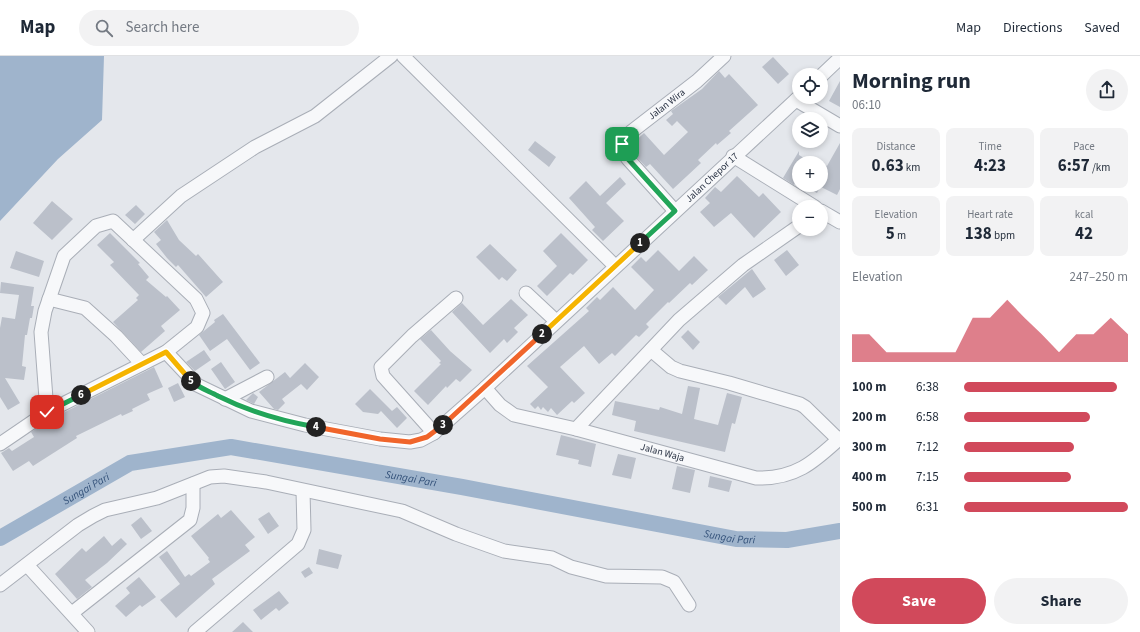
<!DOCTYPE html>
<meta charset="utf-8">
<style>
:root{--surface:#fff;--page:#f2f2f3;--text:#1f2937;--muted:#747a83;--line:#e0e1e3;--accent:#d1495b}
body{margin:0;font-family:"Source Sans 3",sans-serif;background:var(--page);color:var(--text);height:100vh;display:flex;flex-direction:column;font-size:15px;white-space:nowrap}
*{box-sizing:border-box;margin:0}
p{font-size:13px;color:var(--muted)}
.icon{flex:none;width:22px;height:22px;fill:none;stroke:currentColor;stroke-width:2;stroke-linecap:round;stroke-linejoin:round}
.map{position:relative;flex:1;overflow:hidden}
.details{display:flex;flex-direction:column;background:var(--surface);width:300px}
.details>*{flex:none}
.buttons{position:absolute;left:792px;top:12px;display:grid;gap:8px}
.buttons a{display:grid;place-items:center;width:36px;height:36px;border-radius:50%;background:var(--surface);box-shadow:0 2px 6px #0003;font-size:20px}
.pin{position:absolute;display:grid;place-items:center;width:34px;height:34px;color:#fff;margin:-17px;border-radius:8px;box-shadow:0 2px 6px #0006}
.km{position:absolute;width:20px;height:20px;margin:-10px;border-radius:50%;background:#222;color:#fff;font-size:11px;line-height:20px;text-align:center}
.round{display:grid;place-items:center;flex:none;width:42px;height:42px;border-radius:21px;background:var(--page)}
.overview{display:flex;align-items:center;justify-content:space-between;height:68px;padding:0 12px}
h1{font-size:22px;font-weight:700;line-height:30px}
.figures{display:grid;grid-template-columns:repeat(3,1fr);gap:6px;height:68px;padding:4px 12px}
.figures div{display:grid;align-content:center;border-radius:8px;background:var(--page);text-align:center}
.figures b{font-size:17px;font-weight:700}
.figures small{font-size:11px;font-weight:400}
.figures p{font-size:11px}
.chart{height:112px;padding:8px 12px}
.chart p{display:flex;justify-content:space-between}
.chart svg{width:100%;height:72px;margin-top:4px;fill:var(--accent);opacity:.7}
.primary-button{display:flex;gap:8px;margin-top:auto;padding:8px 12px}
.primary-button a{flex:1;height:46px;border-radius:24px;background:var(--accent);color:#fff;font-size:16px;font-weight:700;line-height:46px;text-align:center}
.primary-button a+a{background:var(--page);color:var(--text)}
ul{padding:0 12px;list-style:none;font-size:13px}
li{display:grid;grid-template-columns:64px 48px 1fr;align-items:center;height:30px}
li i{height:10px;border-radius:5px;background:var(--accent)}
header{display:flex;align-items:center;gap:24px;box-sizing:border-box;height:56px;padding:0 20px;background:var(--surface);border-bottom:1px solid var(--line)}
header strong{font-size:19px}
nav{display:flex;gap:22px;margin-inline-start:auto;font-size:14px}
.search{width:280px;height:36px;background:var(--page);display:flex;align-items:center;gap:10px;box-sizing:border-box;padding:0 14px;border-radius:22px;color:var(--muted);font-size:15px}
main{display:flex;flex:1;min-height:0}
.map>svg:first-child{display:block}
.water{fill:#9fb4cc}
.lines{fill:none;stroke-linecap:round;stroke-linejoin:round}
.river{stroke:#9fb4cc;stroke-width:16}
.building{fill:#bbc0ca}
.minor-casing{stroke:#a9aeb7;stroke-width:15}
.minor{stroke:#f7f8fa;stroke-width:13}
.split-1-casing{stroke:#fff;stroke-width:8}
.split-2-casing{stroke:#fff;stroke-width:8}
.split-3-casing{stroke:#fff;stroke-width:8}
.split-4-casing{stroke:#fff;stroke-width:8}
.split-5-casing{stroke:#fff;stroke-width:8}
.split-6-casing{stroke:#fff;stroke-width:8}
.split-7-casing{stroke:#fff;stroke-width:8}
.split-1{stroke:#22a559;stroke-width:5}
.split-2{stroke:#f5b400;stroke-width:5}
.split-3{stroke:#f0652b;stroke-width:5}
.split-4{stroke:#f0652b;stroke-width:5}
.split-5{stroke:#22a559;stroke-width:5}
.split-6{stroke:#f5b400;stroke-width:5}
.split-7{stroke:#22a559;stroke-width:5}
.labels{text-anchor:middle;dominant-baseline:central;stroke-width:4;stroke-linejoin:round;paint-order:stroke}
.street-label{font-size:10px;fill:#2b3445;stroke:#f4f6f9}
.water-label{font-size:11px;font-style:italic;fill:#34527a;stroke:#f4f6f9}
</style>
<header>
<strong>Map</strong>
<div class="search"><svg class="icon" aria-label="search" viewBox="0 0 24 24"><circle cx="10" cy="10" r="6"/><path d="M15 15l6 6"/></svg>Search here</div>
<nav><a>Map</a><a>Directions</a><a>Saved</a></nav>
</header>
<main>
<div class="map">
<svg width="840" height="576" viewBox="0 0 840 576">
<rect width="100%" height="100%" fill="#e4e7ec"/>
<!-- water -->
<path class="water" d="M0,0H104L102,64L58,103L0,165Z"/>
<g class="lines">
<!-- river -->
<path class="river" id="s1" d="M0,482L130,407L231,391L462,431L736,483L787,484L840,475"/>
</g>
<!-- building -->
<path class="building" d="M773,1L789,18L778,28L762,11Z
M719,15L725,22L729,18L758,49L729,75L731,77L717,89L716,87L698,104L701,107L673,133L650,108L646,111L634,98L630,90L644,77L664,99L688,76L677,65L672,70L666,64L673,58L671,55L702,33Z
M840,25V51L829,45Z
M535,85L556,101L549,111L528,94Z
M840,87V133L837,139L821,131V129L817,137L802,129H821V107L827,110Z
M799,95V99L812,107H799V120L794,129L783,122Z
M737,120L759,141L763,137L781,156L754,182L731,157L714,171L700,156L710,147L705,142L715,131L721,136Z
M620,121L626,128L606,147L624,165L603,185L592,174L595,171L569,142L586,125L600,140Z
M52,145L73,163L52,184L33,167Z
M136,149L145,158L135,168L125,159Z
M167,164L179,184L196,200L198,198L223,226L206,241L178,209L176,211L167,202L156,188L161,184L154,176Z
M110,177L140,207L138,208L149,221L146,224L166,241L167,240L180,254L161,270L165,275L141,296L113,266L138,244L136,242L139,239L110,209L114,206L97,189Z
M561,177L588,204L573,219L570,217L547,240L537,230L557,210L543,195Z
M490,188L517,214L507,225L502,221L499,224L476,201Z
M658,194L679,215L694,200L708,214L692,229L690,227L669,247L668,246L646,268L649,271L639,281L636,279L615,300L612,297L599,308L584,290L560,311L585,337L574,347L572,345L557,359L551,352L548,356L543,351L541,354L538,350L535,353L530,348L548,331L527,310L589,255L586,252L597,241L600,244L613,231L635,254L654,234L631,211L641,201L646,206Z
M787,194L799,209L786,220L774,204Z
M16,195L44,205L39,221L10,212Z
M752,213L766,233L753,242L745,231L726,249L718,241Z
M1,226L34,231L31,250H34L32,262H30L27,279H25L22,310L26,311L24,324L5,322L20,347L8,354L0,341V272L2,261L15,263L19,239L0,237Z
M511,243L528,259L514,272L518,276L507,287L504,283L490,297L452,256L462,247L483,269Z
M223,258L260,307L250,314L227,283L210,295L199,279L215,266L214,264Z
M431,274L450,295L472,314L460,326L456,323L447,332L446,330L428,349L414,335L441,308L439,307L441,305L420,283Z
M688,274L700,286L693,294L681,281Z
M204,294L211,304L195,315L186,306Z
M221,306L235,326L225,333L211,313Z
M305,307L319,321L307,334L301,328L282,343L285,347L278,354L274,353L259,336L285,316L290,322Z
M154,311L163,331L147,338L150,344L132,353L133,355L122,360L121,358L76,380L77,382L33,410L29,405L13,415L1,397L9,392L12,395L34,381L31,376L51,363Z
M178,327L185,341L174,346L168,332Z
M688,330L700,332L694,363L718,369L727,337L742,341L735,368L732,367L725,396L634,375L636,365L612,359L615,345L659,354L660,351L682,358Z
M370,333L392,355L397,351L407,362L397,372L381,355L378,358L363,356L355,348Z
M253,337L258,341L254,348L246,344Z
M561,379L596,388L591,411L578,408L579,404L556,399Z
M618,398L636,402L631,423L612,419Z
M677,410L695,414L690,437L672,433Z
M710,420L732,425L729,436L708,431Z
M231,454L255,481L245,489L250,495L212,523L215,528L176,562L160,544L180,528L159,501L167,495L185,521L189,518L191,520L210,506L208,503L209,502L191,480L218,458L221,462Z
M269,456L279,470L268,478L258,463Z
M141,461L152,475L141,483L131,469Z
M104,480L112,490L121,482L127,488L107,507L85,524L92,531L77,543L55,518L82,492L86,496Z
M319,493L342,499L338,513L316,508Z
M309,511L313,517L305,522L301,516Z
M139,521L156,541L142,551L140,549L126,561L115,550L130,537L126,532Z
M279,535L289,547L279,555L276,552L261,564L253,554Z
M243,566L253,576H232Z"/>
<g class="lines">
<!-- minor casing -->
<g class="minor-casing">
<g id="minor">
<path d="M403,0L615,210"/>
<path d="M821,20L840,2"/>
<path d="M796,44L840,70"/>
<path d="M733,100L815,151"/>
<path id="s2" d="M675,155L628,103L623,96L622,88L631,76L697,25L724,0"/>
<path d="M821,155L840,166"/>
<path d="M133,184L181,140L255,91L315,60L391,0"/>
<path d="M526,237L556,265"/>
<path d="M49,243L85,252L116,280L142,308"/>
<path d="M651,294L671,311L680,315L729,327L800,348L805,351L838,383"/>
<path id="s3" d="M166,296L197,329L251,355L305,369L380,383L410,386L421,384L434,377L485,332L799,41"/>
<path id="s4" d="M485,332L500,349L514,359L576,373L756,422C795,423 813,407 840,382"/>
<path d="M225,343L267,321"/>
<path d="M576,373L679,264L743,209L799,170"/>
<path d="M434,377L383,320L381,311L412,280L456,242"/>
<path d="M0,388L47,356L166,296L197,271L203,257L196,243L113,165L96,170L64,200L45,255L41,276L47,356"/>
<path d="M27,509L88,576"/>
<path d="M0,529L78,469L93,460L105,454L157,442L210,421L224,420L266,426L402,455L456,478L504,495L552,502L571,511L606,520L662,521L674,526L689,549"/>
<path d="M72,557L190,464L193,452V428"/>
<path d="M195,576L298,488L304,474L303,435"/>
</g>
</g>
<!-- minor -->
<use href="#minor" class="minor"/>
</g>
<g class="lines">
<!-- split-1 casing -->
<g class="split-1-casing">
<path id="split-1" d="M622,88L623,96L628,103L675,155L640,187"/>
</g>
<!-- split-2 casing -->
<g class="split-2-casing">
<path id="split-2" d="M542,278L640,187"/>
</g>
<!-- split-3 casing -->
<g class="split-3-casing">
<path id="split-3" d="M443,369L542,278"/>
</g>
<!-- split-4 casing -->
<g class="split-4-casing">
<path id="split-4" d="M316,371L380,383L410,386L427,381L443,369"/>
</g>
<!-- split-5 casing -->
<g class="split-5-casing">
<path id="split-5" d="M191,325C199,332 209,335 218,340C250,356 281,365 316,371"/>
</g>
<!-- split-6 casing -->
<g class="split-6-casing">
<path id="split-6" d="M81,339L166,296L191,325"/>
</g>
<!-- split-7 casing -->
<g class="split-7-casing">
<path id="split-7" d="M47,356L81,339"/>
</g>
<!-- split-1 -->
<use href="#split-1" class="split-1"/>
<!-- split-2 -->
<use href="#split-2" class="split-2"/>
<!-- split-3 -->
<use href="#split-3" class="split-3"/>
<!-- split-4 -->
<use href="#split-4" class="split-4"/>
<!-- split-5 -->
<use href="#split-5" class="split-5"/>
<!-- split-6 -->
<use href="#split-6" class="split-6"/>
<!-- split-7 -->
<use href="#split-7" class="split-7"/>
</g>
<g class="labels">
<!-- street labels -->
<g class="street-label">
<text stroke="none"><textPath href="#s2" startOffset="147">Jalan Wira</textPath></text>
<text stroke="none"><textPath href="#s3" startOffset="671">Jalan Chepor 17</textPath></text>
<text stroke="none"><textPath href="#s4" startOffset="193">Jalan Waja</textPath></text>
</g>
<!-- water labels -->
<g class="water-label">
<text stroke="none"><textPath href="#s1" startOffset="435">Sungai Pari</textPath></text>
<text stroke="none"><textPath href="#s1" startOffset="99">Sungai Pari</textPath></text>
<text stroke="none"><textPath href="#s1" startOffset="759">Sungai Pari</textPath></text>
</g>
</g>
</svg>
<div class="buttons">
<a><svg class="icon" aria-label="locate" viewBox="0 0 24 24"><circle cx="12" cy="12" r="6"/><path d="M12 2v4M12 18v4M2 12h4M18 12h4"/></svg></a>
<a><svg class="icon" aria-label="layers" viewBox="0 0 24 24"><path d="M12 4l9 5-9 5-9-5zM3 14l9 5 9-5"/></svg></a>
<a>+</a>
<a>−</a>
</div>
<div class="pin" style="left:622px;top:88px;background:#1e9e55"><svg class="icon" aria-label="arrive" viewBox="0 0 24 24"><path d="M6 21V4h12l-3 4 3 4H6"/></svg></div>
<div class="pin" style="left:47px;top:356px;background:#d93025"><svg class="icon" aria-label="check" viewBox="0 0 24 24"><path d="M5 12l5 5 9-10"/></svg></div>
<b class="km" style="left:640px;top:187px">1</b>
<b class="km" style="left:542px;top:278px">2</b>
<b class="km" style="left:443px;top:369px">3</b>
<b class="km" style="left:316px;top:371px">4</b>
<b class="km" style="left:191px;top:325px">5</b>
<b class="km" style="left:81px;top:339px">6</b>
</div>
<section class="details">
<div class="overview"><div><h1>Morning run</h1><p>06:10</p></div><a class="round"><svg class="icon" aria-label="share" viewBox="0 0 24 24"><path d="M12 15V3M7 8l5-5 5 5M5 13v7h14v-7"/></svg></a></div>
<div class="figures">
<div><p>Distance</p><b>0.63<small> km</small></b></div>
<div><p>Time</p><b>4:23</b></div>
<div><p>Pace</p><b>6:57<small> /km</small></b></div>
</div>
<div class="figures">
<div><p>Elevation</p><b>5<small> m</small></b></div>
<div><p>Heart rate</p><b>138<small> bpm</small></b></div>
<div><p>kcal</p><b>42</b></div>
</div>
<div class="chart"><p><span>Elevation</span>247–250 m</p>
<svg viewBox="0 0 160 44" preserveAspectRatio="none"><path d="M0 44V27L10 27L20 38L30 38L40 38L50 38L60 38L70 17L80 17L90 6L100 17L110 27L120 38L130 27L140 27L150 17L160 27V44z"/></svg>
</div>
<ul>
<li><b>100 m</b>6:38<i style="width:93%"></i></li>
<li><b>200 m</b>6:58<i style="width:77%"></i></li>
<li><b>300 m</b>7:12<i style="width:67%"></i></li>
<li><b>400 m</b>7:15<i style="width:65%"></i></li>
<li><b>500 m</b>6:31<i style="width:100%"></i></li>
</ul>
<div class="primary-button"><a>Save</a><a>Share</a></div>
</section>
</main>
